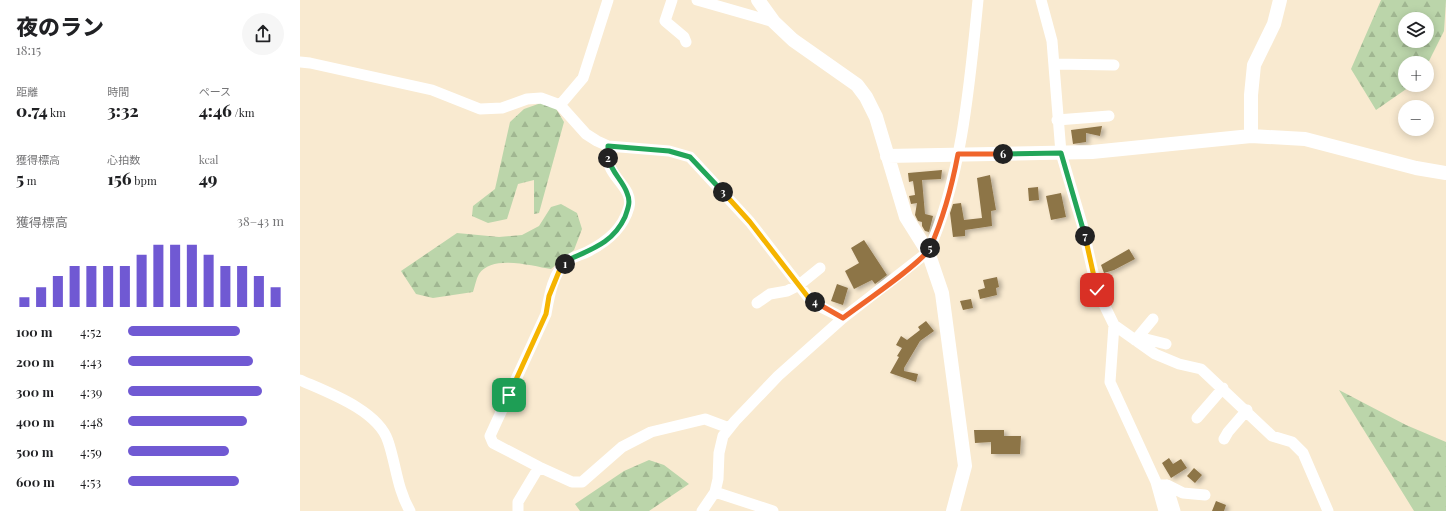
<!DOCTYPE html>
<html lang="ja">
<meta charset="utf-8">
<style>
:root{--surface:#fff;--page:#f6f6f6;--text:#202124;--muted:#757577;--accent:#7059d3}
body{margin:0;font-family:"Playfair Display","Noto Sans JP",serif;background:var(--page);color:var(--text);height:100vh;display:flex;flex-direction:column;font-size:15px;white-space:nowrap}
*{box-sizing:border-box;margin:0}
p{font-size:13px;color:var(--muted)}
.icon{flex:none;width:22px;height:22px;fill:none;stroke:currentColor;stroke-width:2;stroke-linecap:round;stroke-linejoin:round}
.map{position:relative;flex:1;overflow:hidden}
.side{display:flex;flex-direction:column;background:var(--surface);width:300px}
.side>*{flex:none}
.tools{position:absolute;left:1098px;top:12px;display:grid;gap:8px}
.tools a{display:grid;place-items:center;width:36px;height:36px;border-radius:50%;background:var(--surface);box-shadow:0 2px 10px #0003;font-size:20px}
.pin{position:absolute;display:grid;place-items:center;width:34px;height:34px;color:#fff;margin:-17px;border-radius:8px;box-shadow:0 2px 6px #0006}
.km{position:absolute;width:20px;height:20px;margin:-10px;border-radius:50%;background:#222;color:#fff;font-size:11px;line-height:20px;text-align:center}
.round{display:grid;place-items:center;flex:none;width:42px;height:42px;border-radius:21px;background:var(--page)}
.overview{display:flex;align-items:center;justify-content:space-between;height:68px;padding:0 16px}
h1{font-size:22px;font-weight:800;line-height:30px}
.stats{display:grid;grid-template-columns:repeat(3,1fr);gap:6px;height:68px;padding:4px 16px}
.stats div{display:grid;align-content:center}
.stats b{font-size:17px;font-weight:800}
.stats small{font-size:11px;font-weight:400}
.stats p{font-size:11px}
.chart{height:112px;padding:8px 16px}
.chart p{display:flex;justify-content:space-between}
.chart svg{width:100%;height:72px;margin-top:4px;stroke:var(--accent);stroke-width:6}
ul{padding:0 16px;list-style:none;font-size:13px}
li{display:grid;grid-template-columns:64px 48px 1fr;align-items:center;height:30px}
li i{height:10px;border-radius:5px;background:var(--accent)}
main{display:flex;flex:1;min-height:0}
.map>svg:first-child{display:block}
.forest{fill:url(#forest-firs);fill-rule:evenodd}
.building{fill:#8d7447;filter:url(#shadow)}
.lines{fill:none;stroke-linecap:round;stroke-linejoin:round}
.minor{stroke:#fff;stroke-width:11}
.tertiary{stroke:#fff;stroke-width:14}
.split-1-casing{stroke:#fff;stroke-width:8}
.split-2-casing{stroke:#fff;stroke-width:8}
.split-3-casing{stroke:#fff;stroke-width:8}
.split-4-casing{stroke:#fff;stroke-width:8}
.split-5-casing{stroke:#fff;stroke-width:8}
.split-6-casing{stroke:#fff;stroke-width:8}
.split-7-casing{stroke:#fff;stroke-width:8}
.split-8-casing{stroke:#fff;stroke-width:8}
.split-1{stroke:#f5b400;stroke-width:5}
.split-2{stroke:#22a559;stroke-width:5}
.split-3{stroke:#22a559;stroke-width:5}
.split-4{stroke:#f5b400;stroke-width:5}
.split-5{stroke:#f0652b;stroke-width:5}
.split-6{stroke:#f0652b;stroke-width:5}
.split-7{stroke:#22a559;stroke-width:5}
.split-8{stroke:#f5b400;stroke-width:5}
</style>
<main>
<section class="side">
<div class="overview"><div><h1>夜のラン</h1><p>18:15</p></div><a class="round"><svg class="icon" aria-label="share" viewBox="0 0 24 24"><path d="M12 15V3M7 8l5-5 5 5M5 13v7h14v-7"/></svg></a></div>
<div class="stats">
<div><p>距離</p><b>0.74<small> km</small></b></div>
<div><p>時間</p><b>3:32</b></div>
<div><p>ペース</p><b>4:46<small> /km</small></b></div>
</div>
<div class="stats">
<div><p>獲得標高</p><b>5<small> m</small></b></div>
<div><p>心拍数</p><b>156<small> bpm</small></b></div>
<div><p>kcal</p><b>49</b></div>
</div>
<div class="chart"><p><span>獲得標高</span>38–43 m</p>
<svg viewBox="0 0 160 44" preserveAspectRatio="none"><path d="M5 44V38M15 44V32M25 44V25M35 44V19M45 44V19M55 44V19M65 44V19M75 44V12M85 44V6M95 44V6M105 44V6M115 44V12M125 44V19M135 44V19M145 44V25M155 44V32"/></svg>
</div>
<ul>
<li><b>100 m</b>4:52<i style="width:72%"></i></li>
<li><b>200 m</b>4:43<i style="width:80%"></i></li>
<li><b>300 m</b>4:39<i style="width:86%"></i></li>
<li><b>400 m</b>4:48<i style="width:76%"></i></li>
<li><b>500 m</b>4:59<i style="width:65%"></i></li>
<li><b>600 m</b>4:53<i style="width:71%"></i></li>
</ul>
</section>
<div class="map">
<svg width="1146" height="511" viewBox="0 0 1146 511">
<defs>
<pattern id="forest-firs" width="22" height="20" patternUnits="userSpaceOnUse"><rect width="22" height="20" fill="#bbd5aa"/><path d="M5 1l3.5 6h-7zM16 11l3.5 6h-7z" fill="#a0b691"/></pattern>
<filter id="shadow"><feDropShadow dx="3.5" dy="2" stdDeviation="2" flood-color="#0004"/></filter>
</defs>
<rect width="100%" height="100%" fill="#f9ead0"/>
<!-- forest -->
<path class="forest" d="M1081,0H1146L1144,31L1127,65V63H1105V85H1112L1076,110L1051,69ZM1105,19H1127V41H1105Z
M241,103L255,107L264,122L239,213L234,214V180L218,184L207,219L188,223L172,216L173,206L195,189L210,122L224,109Z
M261,204L277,213L282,229L274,250L251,269C232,266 192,254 179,274C176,279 175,286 173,292L133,298L116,294L101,271L157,233L199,237L222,235L239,226L251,207Z
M1039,390L1106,425L1146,442V511H1114Z
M349,460L364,465L389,484L349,511H280L275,504L324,471Z"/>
<!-- building -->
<path class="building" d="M802,126L800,136L786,133V142L773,144L771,130Z
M642,170L641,179L622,180L625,214L633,216L629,232L625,231L622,226V222L618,221L615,215L617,203L611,204L609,196L615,195L613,181L609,182L608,173Z
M690,175L696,210L691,211L692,226L665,230V236L653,237L650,213L653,204L661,203L664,220L682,218L677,178Z
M738,187L739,200L729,201L728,188Z
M761,193L766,217L751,220L746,196Z
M564,240L587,275L575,284L572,280L554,289L545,271L559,263L551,248Z
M829,249L835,259L814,270L804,273L801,265Z
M697,277L699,287L696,288L697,295L680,299L678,290L685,288L683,280Z
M537,284L548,288L543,305L531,301Z
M671,299L673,308L663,310L660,301Z
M626,321L634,331L620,341L604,368V371L618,374L616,382L590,373L599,357L597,356L602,348L596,345L601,336L607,340L620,330L618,327Z
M674,430H704V436H721L720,454H691V442L675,443Z
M869,458L873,464L881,459L887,468L871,478L862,463Z
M894,468L902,475L895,483L887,476Z
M916,501L926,505L924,511H912Z"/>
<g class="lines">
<!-- minor -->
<path class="minor" d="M372,0L365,21L384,37L386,42
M397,0L474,22
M741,0L752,41L761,153L782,224L797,290L814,325L810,382L856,482L864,511
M0,62L10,63L132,90L180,109L202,108L227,99L241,98L260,105L286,134L297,141L308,146L369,151L390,157L450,222L508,297L519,306L543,318
M754,64L814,65
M260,105L283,78L308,0
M757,120L809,116
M457,303L470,294L487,291L499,285L520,268
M814,325L855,354L879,364L901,369L972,436L992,442L1003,453L1028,511
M838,337L853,319
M835,340L838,337L866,344
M0,380C27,392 78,410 88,441C96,464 97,489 110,511
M897,418L923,388
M924,439L928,432L947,410
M239,467L272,482H282L322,447L351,432L405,419L429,428
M857,485H867L883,493L905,495
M867,485L875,511
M415,492L473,511
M218,511V502L239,467L193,443L190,436L246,314C249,297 253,272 267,261C273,257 281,255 287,252C307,242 323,229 329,207C333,192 317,181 311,169C307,162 307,154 308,146
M402,511L415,492L418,479L419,453L423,436L435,421L478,376L543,318L628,252C662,178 670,81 678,0"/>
<!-- tertiary -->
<path class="tertiary" d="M458,0L474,22L493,40L557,85L566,97L576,117L606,217L628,252L642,293L665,466L653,511
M951,136L1005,139L1116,168L1146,173
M587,156L792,152L951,136V95L954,65L974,24L980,0"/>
</g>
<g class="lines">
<!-- split-1 casing -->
<g class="split-1-casing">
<path id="split-1" d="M209,395L246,314L249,296L260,269L265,264"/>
</g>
<!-- split-2 casing -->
<g class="split-2-casing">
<path id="split-2" d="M265,264L268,260C292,249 313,243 325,217C328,208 331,202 327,193C323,181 312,173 308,158"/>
</g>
<!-- split-3 casing -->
<g class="split-3-casing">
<path id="split-3" d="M308,158V146L369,151L390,157L423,192"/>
</g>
<!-- split-4 casing -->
<g class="split-4-casing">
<path id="split-4" d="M423,192L450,222L508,297L515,302"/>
</g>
<!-- split-5 casing -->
<g class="split-5-casing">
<path id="split-5" d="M515,302L543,318C560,305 622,263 630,248"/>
</g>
<!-- split-6 casing -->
<g class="split-6-casing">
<path id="split-6" d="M630,248C643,219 652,186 658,154H703"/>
</g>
<!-- split-7 casing -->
<g class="split-7-casing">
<path id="split-7" d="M703,154L761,153L785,236"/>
</g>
<!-- split-8 casing -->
<g class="split-8-casing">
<path id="split-8" d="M785,236L797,290"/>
</g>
<!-- split-1 -->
<use href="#split-1" class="split-1"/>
<!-- split-2 -->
<use href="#split-2" class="split-2"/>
<!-- split-3 -->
<use href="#split-3" class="split-3"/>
<!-- split-4 -->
<use href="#split-4" class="split-4"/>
<!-- split-5 -->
<use href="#split-5" class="split-5"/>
<!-- split-6 -->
<use href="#split-6" class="split-6"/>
<!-- split-7 -->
<use href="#split-7" class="split-7"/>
<!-- split-8 -->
<use href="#split-8" class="split-8"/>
</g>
</svg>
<div class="tools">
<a><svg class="icon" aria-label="layers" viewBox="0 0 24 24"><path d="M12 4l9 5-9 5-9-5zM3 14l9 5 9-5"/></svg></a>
<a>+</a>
<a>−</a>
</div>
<div class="pin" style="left:209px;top:395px;background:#1e9e55"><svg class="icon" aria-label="arrive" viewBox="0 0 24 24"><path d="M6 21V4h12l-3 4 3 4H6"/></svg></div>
<div class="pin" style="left:797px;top:290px;background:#d93025"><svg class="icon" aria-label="check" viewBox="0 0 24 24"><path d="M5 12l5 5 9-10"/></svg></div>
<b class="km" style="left:265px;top:264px">1</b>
<b class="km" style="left:308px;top:158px">2</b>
<b class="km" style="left:423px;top:192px">3</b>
<b class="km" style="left:515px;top:302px">4</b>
<b class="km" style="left:630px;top:248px">5</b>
<b class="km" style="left:703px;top:154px">6</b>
<b class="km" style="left:785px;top:236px">7</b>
</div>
</main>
